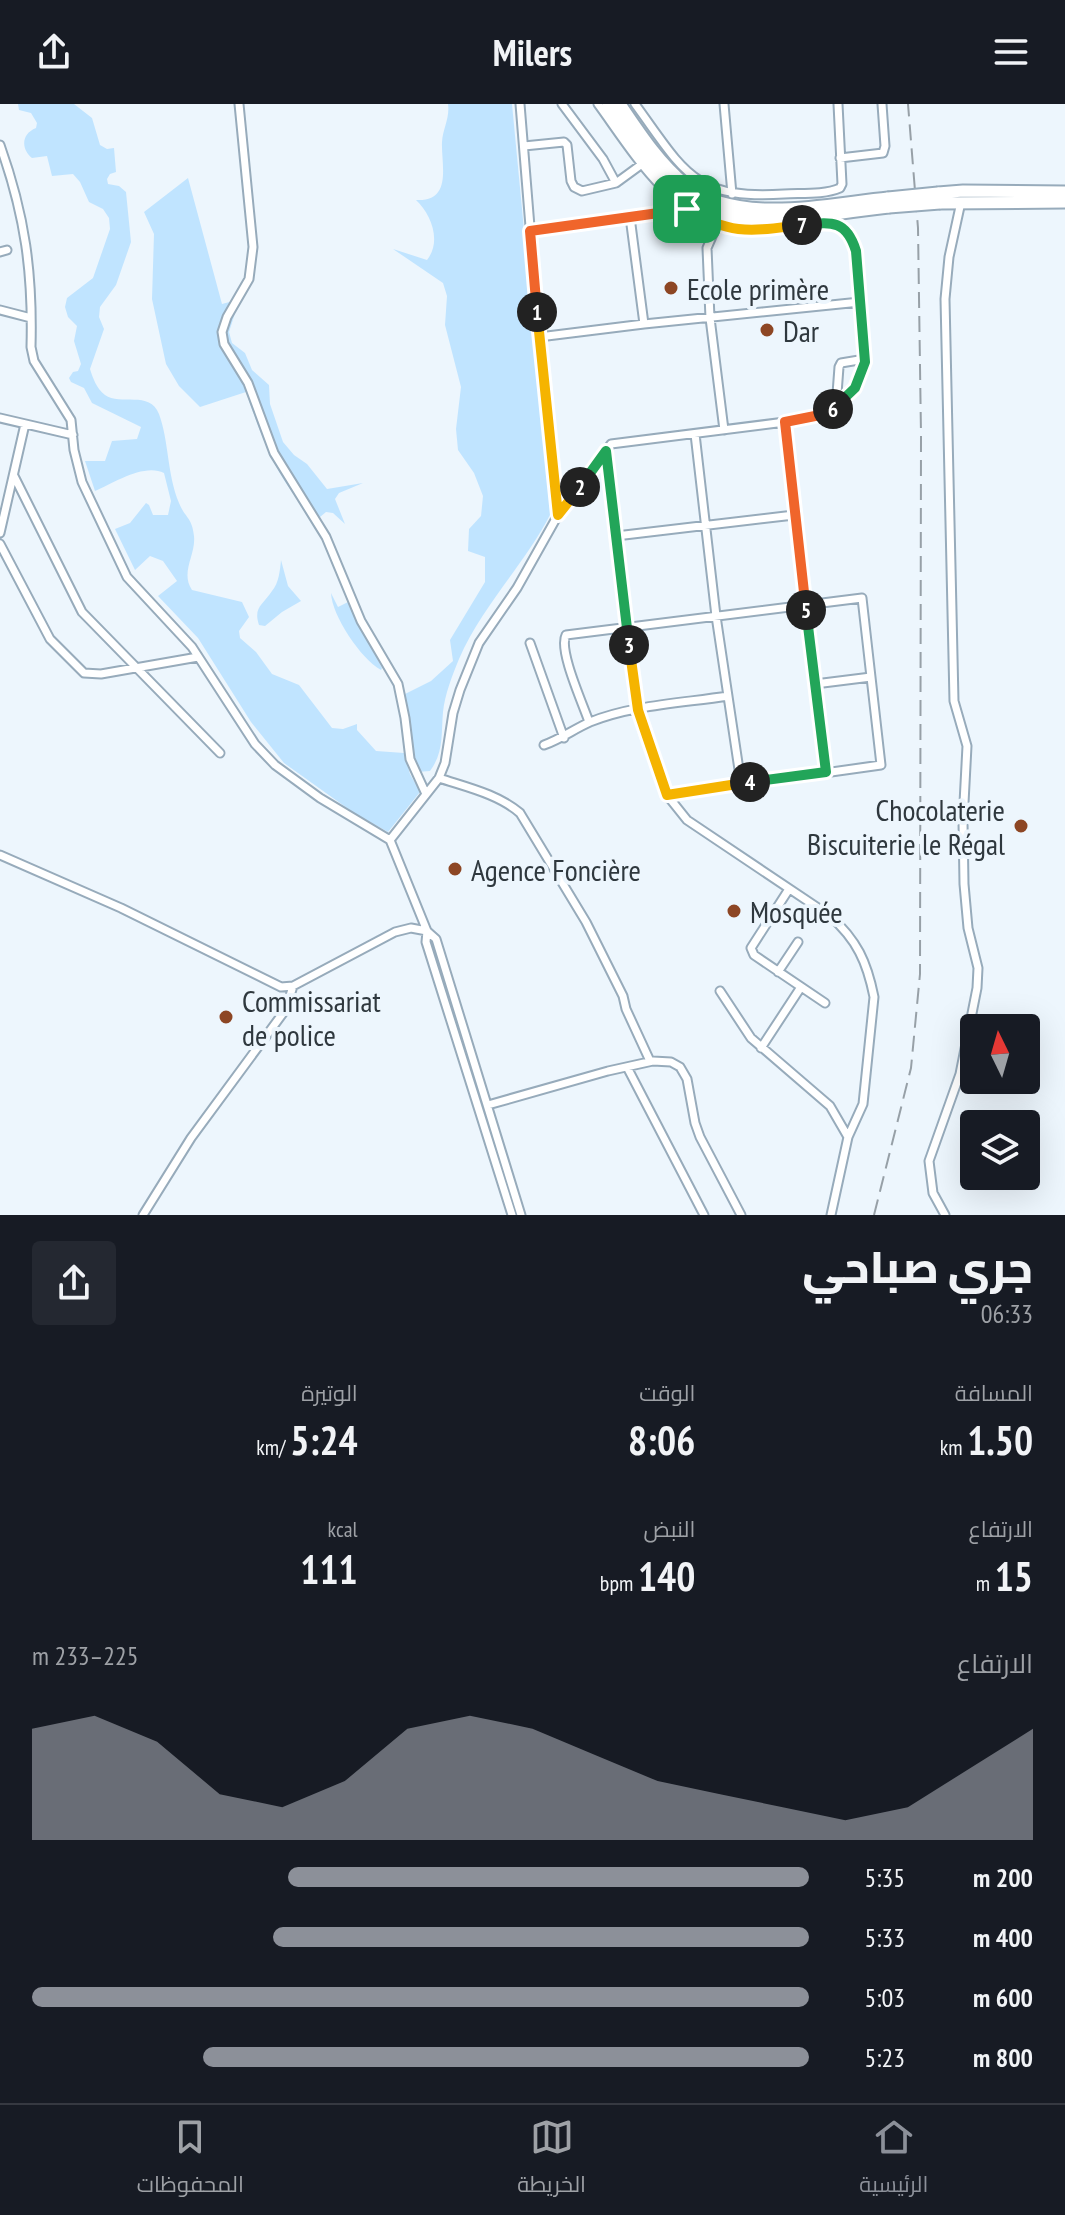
<!DOCTYPE html>
<html lang="ar">
<meta charset="utf-8">
<style>
:root{--surface:#171b24;--page:#242831;--text:#f1f3f6;--muted:#9ea1a6;--line:#363941;--accent:#8c9099}
body{margin:0;font-family:"PT Sans Narrow",Cairo,sans-serif;background:var(--page);color:var(--text);direction:rtl;height:100vh;display:flex;flex-direction:column;font-size:30px;white-space:nowrap}
*{box-sizing:border-box;margin:0}
p{font-size:26px;color:var(--muted)}
.icon{flex:none;width:44px;height:44px;fill:none;stroke:currentColor;stroke-width:2;stroke-linecap:round;stroke-linejoin:round}
.map{position:relative;height:1111px;overflow:hidden;direction:ltr}
.sheet{display:flex;flex-direction:column;background:var(--surface);flex:1}
.sheet>*{flex:none}
.needle{width:52px;rotate:355deg}
.tools{position:absolute;left:960px;top:910px;display:grid;gap:16px}
.tools a{display:grid;place-items:center;width:80px;height:80px;border-radius:8px;background:var(--surface);box-shadow:0 8px 32px #0002;font-size:40px}
.pin{position:absolute;display:grid;place-items:center;width:68px;height:68px;color:#fff;margin:-34px;border-radius:16px;box-shadow:0 4px 12px #0006}
.km{position:absolute;width:40px;height:40px;margin:-20px;border-radius:50%;background:#222;color:#fff;font-size:22px;line-height:40px;text-align:center}
.round{display:grid;place-items:center;flex:none;width:84px;height:84px;border-radius:8px;background:var(--page)}
.head{display:flex;align-items:center;justify-content:space-between;height:136px;padding:0 32px}
h1{font-size:44px;font-weight:800;line-height:60px}
.figures{display:grid;grid-template-columns:repeat(3,1fr);gap:12px;height:136px;padding:8px 32px}
.figures div{display:grid;align-content:center}
.figures b{font-size:40px;font-weight:800}
.figures small{font-size:22px;font-weight:400}
.figures p{font-size:22px}
.chart{height:224px;padding:16px 32px}
.chart p{display:flex;justify-content:space-between}
.chart svg{width:100%;height:144px;margin-top:8px;fill:var(--accent);opacity:.7}
ul{padding:0 32px;list-style:none;font-size:26px}
li{display:grid;grid-template-columns:128px 96px 1fr;align-items:center;height:60px}
li i{height:20px;border-radius:10px;background:var(--accent)}
header{display:flex;justify-content:space-between;align-items:center;height:104px;padding:0 32px;background:var(--surface);font-size:36px;font-weight:800}
.tab-bar{display:flex;justify-content:space-around;align-items:center;height:112px;border-top:2px solid var(--line);background:var(--surface);font-size:22px;color:var(--muted)}
.tab-bar a{display:grid;justify-items:center;gap:4px}
.tab-bar .on{color:var(--accent)}
.map>svg:first-child{display:block}
.green{fill:#c0e4ff}
.lines{fill:none;stroke-linecap:round;stroke-linejoin:round}
.minor-casing{stroke:#97abbb;stroke-width:11}
.trunk-casing{stroke:#97abbb;stroke-width:15}
.minor{stroke:#fff;stroke-width:7}
.trunk{stroke:#fff;stroke-width:11}
.rail{stroke:#97a0a7;stroke-width:2;stroke-dasharray:16 8;stroke-linecap:butt}
.trunk-bridge-casing{stroke:#97abbb;stroke-width:15;stroke-linecap:butt}
.trunk-bridge{stroke:#fff;stroke-width:11}
.split-1-casing{stroke:#fff;stroke-width:16}
.split-2-casing{stroke:#fff;stroke-width:16}
.split-3-casing{stroke:#fff;stroke-width:16}
.split-4-casing{stroke:#fff;stroke-width:16}
.split-5-casing{stroke:#fff;stroke-width:16}
.split-6-casing{stroke:#fff;stroke-width:16}
.split-7-casing{stroke:#fff;stroke-width:16}
.split-8-casing{stroke:#fff;stroke-width:16}
.split-1{stroke:#f0652b;stroke-width:10}
.split-2{stroke:#f5b400;stroke-width:10}
.split-3{stroke:#22a559;stroke-width:10}
.split-4{stroke:#f5b400;stroke-width:10}
.split-5{stroke:#22a559;stroke-width:10}
.split-6{stroke:#f0652b;stroke-width:10}
.split-7{stroke:#22a559;stroke-width:10}
.split-8{stroke:#f5b400;stroke-width:10}
.poi-dot{fill:#8d4624;stroke:#edf6fd;stroke-width:3}
.labels{text-anchor:middle;dominant-baseline:central;stroke-width:8;stroke-linejoin:round;paint-order:stroke}
.poi-label{font-size:30px;fill:#2f383e;stroke:#edf6fd;text-anchor:start}
</style>
<header><svg class="icon" aria-label="menu" viewBox="0 0 24 24"><path d="M4 6h16M4 12h16M4 18h16"/></svg>Milers<svg class="icon" aria-label="share" viewBox="0 0 24 24"><path d="M12 15V3M7 8l5-5 5 5M5 13v7h14v-7"/></svg></header>
<div class="map">
<svg width="1065" height="1111" viewBox="0 0 1065 1111">
<rect width="100%" height="100%" fill="#edf6fd"/>
<!-- green -->
<path class="green" d="M18,0H74L92,14L100,41L107,45L114,44L116,68L110,70L107,75L108,80L119,82L126,88L131,138L116,181L100,203L99,213L104,225L90,265C93,274 96,284 105,291C120,302 150,286 159,310C169,337 167,370 179,399C185,414 192,413 194,432C196,451 180,468 192,486L242,498L249,513L239,527L240,534L256,548L272,570L299,581L332,624L343,625L357,620V626L376,647L404,649L410,670L420,688L388,728L354,709L284,659L251,618L198,534L158,492L177,477L163,457L150,452L135,466L115,425L130,419L146,399L149,401L153,411H168L171,397L164,369C144,359 114,379 95,387L85,357H105L112,337L137,335L141,323L92,299L84,284L71,278L69,274L73,268L78,267L81,260L74,237L77,222L68,213L65,203L67,194L93,174L110,125L109,114L103,105L89,98L80,78L73,70L52,72L47,52L32,54C21,45 21,30 36,24L37,19L31,9L19,6Z
M448,0H512L551,409C525,460 482,502 459,555C452,572 445,590 443,608C441,631 444,648 430,667L417,668C409,643 411,616 405,590L431,577L453,557L450,536L485,478V453L468,447L469,425L481,412L483,392L474,369L458,346L456,325L461,283L445,221L447,192L443,179L393,145L427,156C442,137 431,110 416,96C453,98 441,60 442,38C443,24 450,14 448,0Z
M188,74L222,200L233,197L237,203L229,228L232,239L245,249L252,266L269,281L270,300L283,338L294,351L307,360L327,385L363,379L339,389L335,395L345,420L333,409L326,408L320,413C315,406 306,405 300,398C273,366 259,326 246,288L200,303L179,282L166,260L152,195L154,130L144,108Z
M281,456L288,482L301,497L282,508L265,522L259,521C253,503 263,501 272,487C279,479 280,466 281,456Z
M331,489L338,503L348,498L382,564L381,566C361,555 332,512 331,489Z"/>
<g class="lines">
<!-- minor casing -->
<g class="minor-casing">
<path id="minor" d="M239,0L253,143L249,175L227,213L222,228L224,240L248,279L274,349L326,433L361,517L398,580L405,614L410,655L426,690
M520,0L539,233L558,411
M562,0L603,55L616,79
M598,0C633,48 668,109 730,125C746,129 763,126 779,124C800,122 827,113 845,126L856,147L860,198
M635,0C684,67 693,96 784,90C801,89 824,91 840,84L842,80L838,0
M724,0L732,90
M0,41C25,111 33,169 31,243L34,257L71,316L74,346L82,378L127,473L192,543L255,640L275,661L320,694L390,736
M524,42L564,38L567,41L571,77L574,83L582,87L616,79L642,60
M840,54L883,49L885,42L882,0
M717,121L707,144L710,214L724,326
M530,127L687,105
M0,148L7,146
M0,206L31,214
M644,220L860,198L865,255L862,270L855,284L831,307L785,318L611,340L606,347L638,606L667,691L687,716L830,812C857,836 867,858 874,893L863,1000L848,1033L831,1111
M539,233L644,220L630,113
M836,303L839,263L841,259L865,255
M0,314L73,331
M785,318L826,668
M695,330L716,512L741,679
M14,372L82,508L220,649
M0,429L25,320
M616,432L794,411
M0,440L50,535L84,569L101,570L198,553
M530,539L564,634
M815,580L871,573
M589,618C583,600 558,546 566,531L862,494L881,661L667,691
M544,641C561,635 574,625 590,618C632,601 683,599 728,592
M439,674C466,683 498,690 520,709L586,818L623,892L626,905L650,957
M0,751L121,804L281,883L293,882L395,828L411,824L427,827
M789,785L751,844L754,851L825,899
M427,827L426,838L512,1111
M778,868L798,838
M720,887L751,934L830,1002L848,1033
M761,944L801,883
M627,963L704,1111
M488,1001L608,967L653,957L671,958L680,963L687,975L695,1019L700,1033L741,1111
M143,1111L191,1034L286,905L293,882
M521,1111L436,835L427,827L390,736L439,674L445,659L453,609L460,586L479,539L517,484L558,411L606,347
M945,1111L933,1089L929,1057L960,970L977,884L978,864L968,824L964,780L963,718L967,642L954,597L945,195L949,153L961,98"/>
</g>
<!-- trunk casing -->
<g class="trunk-casing">
<path id="trunk" d="M608,0C630,31 650,66 681,90C733,133 827,109 889,103
M620,0C639,28 659,59 685,80C737,122 826,100 888,94
M938,89L963,87L1065,88
M940,99L1065,98"/>
</g>
<!-- minor -->
<use href="#minor" class="minor"/>
<!-- trunk -->
<use href="#trunk" class="trunk"/>
<!-- rail -->
<path class="rail" d="M874,1111L911,964L920,870L921,331L918,124L908,0"/>
<!-- trunk-bridge casing -->
<g class="trunk-bridge-casing">
<path id="trunk-bridge" d="M888,94L938,89
M889,103L940,99"/>
</g>
<!-- trunk-bridge -->
<use href="#trunk-bridge" class="trunk-bridge"/>
</g>
<g class="lines">
<!-- split-1 casing -->
<g class="split-1-casing">
<path id="split-1" d="M537,208L530,127L687,105"/>
</g>
<!-- split-2 casing -->
<g class="split-2-casing">
<path id="split-2" d="M537,208L558,411L580,383"/>
</g>
<!-- split-3 casing -->
<g class="split-3-casing">
<path id="split-3" d="M580,383L606,347L629,541"/>
</g>
<!-- split-4 casing -->
<g class="split-4-casing">
<path id="split-4" d="M629,541L638,606L667,691L750,678"/>
</g>
<!-- split-5 casing -->
<g class="split-5-casing">
<path id="split-5" d="M750,678L826,668L806,506"/>
</g>
<!-- split-6 casing -->
<g class="split-6-casing">
<path id="split-6" d="M806,506L785,318L820,311L833,305"/>
</g>
<!-- split-7 casing -->
<g class="split-7-casing">
<path id="split-7" d="M802,121C831,118 846,115 856,147L865,258L855,284L833,305"/>
</g>
<!-- split-8 casing -->
<g class="split-8-casing">
<path id="split-8" d="M687,105C732,132 751,127 802,121"/>
</g>
<!-- split-1 -->
<use href="#split-1" class="split-1"/>
<!-- split-2 -->
<use href="#split-2" class="split-2"/>
<!-- split-3 -->
<use href="#split-3" class="split-3"/>
<!-- split-4 -->
<use href="#split-4" class="split-4"/>
<!-- split-5 -->
<use href="#split-5" class="split-5"/>
<!-- split-6 -->
<use href="#split-6" class="split-6"/>
<!-- split-7 -->
<use href="#split-7" class="split-7"/>
<!-- split-8 -->
<use href="#split-8" class="split-8"/>
</g>
<!-- markers -->
<g class="poi-dot">
<circle cx="671" cy="184" r="8"/>
<circle cx="767" cy="226" r="8"/>
<circle cx="1021" cy="722" r="8"/>
<circle cx="455" cy="765" r="8"/>
<circle cx="734" cy="807" r="8"/>
<circle cx="226" cy="913" r="8"/>
</g>
<g class="labels">
<!-- poi labels -->
<g class="poi-label">
<text x="687" y="184">Ecole primère</text>
<text x="783" y="226">Dar</text>
<text x="1005" y="705" text-anchor="end">Chocolaterie<tspan x="1005" dy="34">Biscuiterie le Régal</tspan></text>
<text x="471" y="765">Agence Foncière</text>
<text x="750" y="807">Mosquée</text>
<text x="242" y="896">Commissariat<tspan x="242" dy="34">de police</tspan></text>
</g>
</g>
</svg>
<div class="tools">
<a><svg class="needle" viewBox="-14 -14 28 28"><path d="M0-13l5 13h-10z" fill="#e53935"/><path d="M0 13l5-13h-10z" fill="#9ea1a6"/></svg></a>
<a><svg class="icon" aria-label="layers" viewBox="0 0 24 24"><path d="M12 4l9 5-9 5-9-5zM3 14l9 5 9-5"/></svg></a>
</div>
<div class="pin" style="left:687px;top:105px;background:#1e9e55"><svg class="icon" aria-label="arrive" viewBox="0 0 24 24"><path d="M6 21V4h12l-3 4 3 4H6"/></svg></div>
<b class="km" style="left:537px;top:208px">1</b>
<b class="km" style="left:580px;top:383px">2</b>
<b class="km" style="left:629px;top:541px">3</b>
<b class="km" style="left:750px;top:678px">4</b>
<b class="km" style="left:806px;top:506px">5</b>
<b class="km" style="left:833px;top:305px">6</b>
<b class="km" style="left:802px;top:121px">7</b>
</div>
<section class="sheet">
<div class="head"><div><h1>جري صباحي</h1><p>06:33</p></div><a class="round"><svg class="icon" aria-label="share" viewBox="0 0 24 24"><path d="M12 15V3M7 8l5-5 5 5M5 13v7h14v-7"/></svg></a></div>
<div class="figures">
<div><p>المسافة</p><b>1.50<small> km</small></b></div>
<div><p>الوقت</p><b>8:06</b></div>
<div><p>الوتيرة</p><b>5:24<small> /km</small></b></div>
</div>
<div class="figures">
<div><p>الارتفاع</p><b>15<small> m</small></b></div>
<div><p>النبض</p><b>140<small> bpm</small></b></div>
<div><p>kcal</p><b>111</b></div>
</div>
<div class="chart"><p><span>الارتفاع</span>225–233 m</p>
<svg viewBox="0 0 160 44" preserveAspectRatio="none"><path d="M0 44V10L10 6L20 14L30 30L40 34L50 26L60 10L70 6L80 10L90 18L100 26L110 30L120 34L130 38L140 34L150 22L160 10V44z"/></svg>
</div>
<ul>
<li><b>200 m</b>5:35<i style="width:67%"></i></li>
<li><b>400 m</b>5:33<i style="width:69%"></i></li>
<li><b>600 m</b>5:03<i style="width:100%"></i></li>
<li><b>800 m</b>5:23<i style="width:78%"></i></li>
</ul>
</section>
<nav class="tab-bar">
<a class="on"><svg class="icon" aria-label="home" viewBox="0 0 24 24"><path d="M3 11l9-7 9 7M6 9v11h12V9"/></svg>الرئيسية</a>
<a><svg class="icon" aria-label="map" viewBox="0 0 24 24"><path d="M3 6l6-2 6 2 6-2v14l-6 2-6-2-6 2zM9 4v14M15 6v14"/></svg>الخريطة</a>
<a><svg class="icon" aria-label="saved" viewBox="0 0 24 24"><path d="M7 4h10v16l-5-4-5 4z"/></svg>المحفوظات</a>
</nav>
